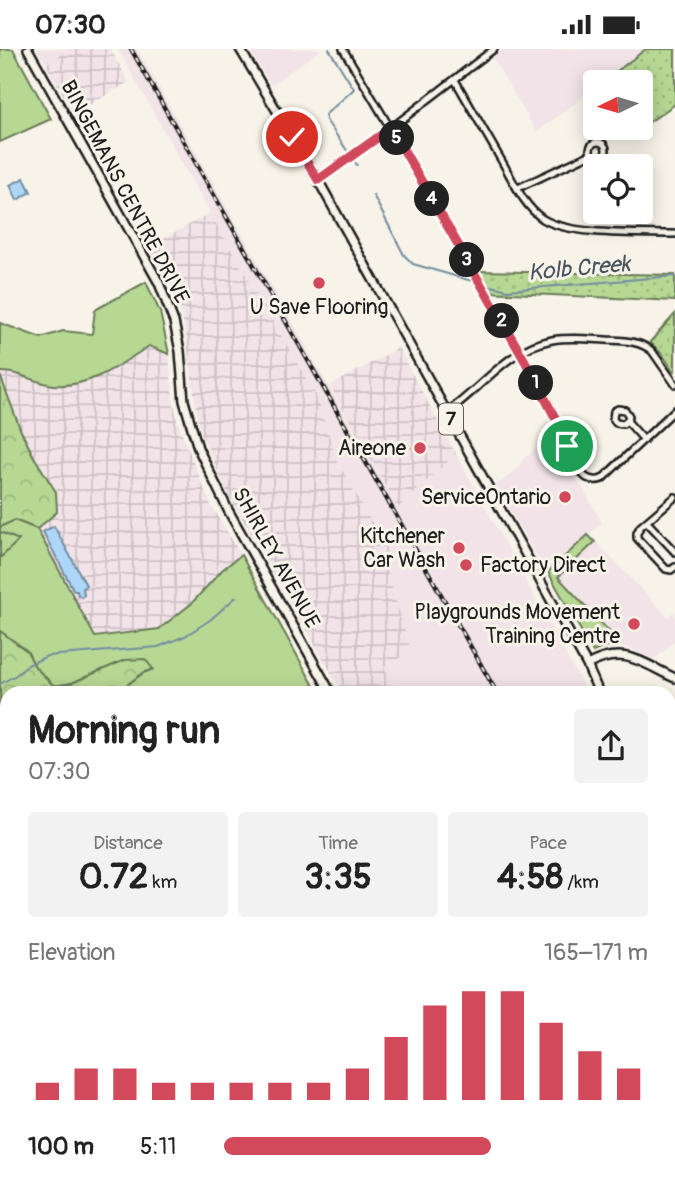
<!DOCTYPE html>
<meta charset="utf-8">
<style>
:root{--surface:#fff;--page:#f2f2f2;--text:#222;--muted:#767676;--accent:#d1495b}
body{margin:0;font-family:Pangolin,sans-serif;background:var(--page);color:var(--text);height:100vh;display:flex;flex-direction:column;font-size:26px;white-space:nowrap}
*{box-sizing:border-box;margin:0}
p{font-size:23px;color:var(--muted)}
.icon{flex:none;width:38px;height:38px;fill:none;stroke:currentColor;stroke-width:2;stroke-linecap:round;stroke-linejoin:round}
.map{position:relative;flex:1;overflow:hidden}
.drawer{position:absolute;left:0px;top:637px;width:676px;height:502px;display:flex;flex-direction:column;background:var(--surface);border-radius:21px 21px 0 0;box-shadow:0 4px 18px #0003}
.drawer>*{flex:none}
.needle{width:46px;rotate:265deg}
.controls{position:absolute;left:583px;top:21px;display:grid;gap:14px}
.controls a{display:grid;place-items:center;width:70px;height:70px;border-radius:7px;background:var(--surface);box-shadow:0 4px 18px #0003;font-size:35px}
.pin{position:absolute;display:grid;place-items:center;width:60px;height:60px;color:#fff;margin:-30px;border:4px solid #fff;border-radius:50%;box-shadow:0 2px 7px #0007}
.km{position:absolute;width:35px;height:35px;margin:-18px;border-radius:50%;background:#222;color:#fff;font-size:19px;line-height:35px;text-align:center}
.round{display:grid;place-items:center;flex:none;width:74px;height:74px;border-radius:7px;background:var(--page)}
.headline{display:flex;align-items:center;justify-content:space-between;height:119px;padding:0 28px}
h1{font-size:38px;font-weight:700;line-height:52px}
.stats{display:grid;grid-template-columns:repeat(3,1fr);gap:10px;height:119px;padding:7px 28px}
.stats div{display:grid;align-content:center;border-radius:7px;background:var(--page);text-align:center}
.stats b{font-size:35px;font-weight:700}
.stats small{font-size:19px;font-weight:400}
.stats p{font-size:19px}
.chart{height:196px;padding:14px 28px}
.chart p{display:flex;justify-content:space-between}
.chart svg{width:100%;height:126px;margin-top:7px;stroke:var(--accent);stroke-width:6}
ul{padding:0 28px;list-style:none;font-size:23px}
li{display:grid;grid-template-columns:112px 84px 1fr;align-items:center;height:52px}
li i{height:18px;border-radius:9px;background:var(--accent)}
.status{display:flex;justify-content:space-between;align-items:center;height:49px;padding:0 35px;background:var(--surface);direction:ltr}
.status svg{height:19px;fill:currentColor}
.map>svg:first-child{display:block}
.built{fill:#f1e3e8}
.industrial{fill:url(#industrial-grid)}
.green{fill:#b6d893;stroke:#697a58;stroke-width:2}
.forest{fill:url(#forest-crowns);stroke:#697a58;stroke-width:2}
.wetland{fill:url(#wetland-marsh);stroke:#697a58;stroke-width:2}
.park{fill:url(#park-dots);stroke:#697a58;stroke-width:2}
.water{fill:#add6f8;stroke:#738ca0;stroke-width:2}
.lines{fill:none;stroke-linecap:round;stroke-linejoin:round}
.stream{stroke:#738ca0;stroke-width:2}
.minor-casing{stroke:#1c1c1c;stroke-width:10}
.major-casing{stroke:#1c1c1c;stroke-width:12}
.minor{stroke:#f7f3e8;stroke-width:5}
.major{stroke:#f7f3e8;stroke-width:7}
.rail-casing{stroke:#1c1c1c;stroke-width:4.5}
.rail{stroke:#f7f3e8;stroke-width:2;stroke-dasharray:5;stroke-linecap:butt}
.route-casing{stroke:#fff;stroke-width:14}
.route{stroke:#d1495b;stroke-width:9}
.poi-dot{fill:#d1495b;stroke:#f7f3e8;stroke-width:2.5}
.labels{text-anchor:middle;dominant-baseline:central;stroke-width:6;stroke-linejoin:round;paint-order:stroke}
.shield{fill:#f7f3e8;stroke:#5e5c59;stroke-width:2}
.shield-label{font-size:19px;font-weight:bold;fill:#1c1c1c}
.street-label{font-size:21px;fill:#1c1c1c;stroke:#f7f3e8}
.poi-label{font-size:21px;fill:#1c1c1c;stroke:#f7f3e8;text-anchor:end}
.water-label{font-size:23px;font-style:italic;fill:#48545e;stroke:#f7f3e8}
</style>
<div class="status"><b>07:30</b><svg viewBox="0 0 49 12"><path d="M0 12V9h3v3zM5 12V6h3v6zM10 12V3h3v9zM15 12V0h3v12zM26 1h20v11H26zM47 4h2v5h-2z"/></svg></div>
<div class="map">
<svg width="675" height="1138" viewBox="0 0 675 1138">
<defs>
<pattern id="industrial-grid" width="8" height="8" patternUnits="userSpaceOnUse" patternTransform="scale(1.75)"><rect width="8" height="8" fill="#f1e3e8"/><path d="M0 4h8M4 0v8" fill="none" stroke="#cec2c6"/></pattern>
<pattern id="forest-crowns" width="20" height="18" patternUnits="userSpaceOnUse" patternTransform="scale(1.75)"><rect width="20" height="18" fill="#b6d893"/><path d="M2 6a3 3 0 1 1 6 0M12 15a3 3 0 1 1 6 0" fill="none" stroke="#9cb97e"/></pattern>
<pattern id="wetland-marsh" width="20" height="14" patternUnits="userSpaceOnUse" patternTransform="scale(1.75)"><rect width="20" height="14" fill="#b6d893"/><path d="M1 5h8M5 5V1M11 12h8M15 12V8" fill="none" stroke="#9cb97e"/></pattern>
<pattern id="park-dots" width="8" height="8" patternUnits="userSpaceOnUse" patternTransform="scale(1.75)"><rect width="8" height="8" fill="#b6d893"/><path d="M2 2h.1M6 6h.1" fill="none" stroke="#9cb97e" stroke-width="1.8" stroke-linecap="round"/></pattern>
</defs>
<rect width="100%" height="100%" fill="#f7f3e8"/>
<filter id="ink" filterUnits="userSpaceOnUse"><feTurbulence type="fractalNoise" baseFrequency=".0143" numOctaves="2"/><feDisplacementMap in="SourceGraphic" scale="14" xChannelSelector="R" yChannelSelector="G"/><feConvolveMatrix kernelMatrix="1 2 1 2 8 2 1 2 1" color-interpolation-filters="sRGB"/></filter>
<g filter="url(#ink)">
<!-- built -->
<path class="built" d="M37,0H71L46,15Z
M118,0H137L398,459L456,405L587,644H399L384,618L410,602L385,516L392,511L336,410L318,350L210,164Z
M249,0H319L320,1L271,36Z
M503,0H646L603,33H595V39L537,83L492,8Z
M554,383L560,400L602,473L589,486L668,568L675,562V592L655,610L626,598L607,597L593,603L555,535L533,501L496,437L516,421L523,411Z
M668,803L675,815V978L668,966Z"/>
<!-- industrial -->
<path class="industrial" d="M71,0H110L129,33L74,65L46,15Z
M210,164L318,350L336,410L393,511L385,516L411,602L384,618L399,644H343L228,445L201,384L197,366L186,287L181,264L170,235L148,198Z
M149,296L169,305L173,351L178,375L210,454L241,506L222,521L191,555L159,580L95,588L37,480L57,463L56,443L34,408L21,382L0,323L19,325L53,336L85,333L113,320Z
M398,299L456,405L398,459L330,337Z
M669,966L675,978V1037L669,1042Z
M675,1060V1138H599L604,1132H668L669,1066Z"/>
<!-- green -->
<path class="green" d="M0,0H13L51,70L0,93Z
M146,233L160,263L169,305L149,297C121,315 90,339 54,336C35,334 19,322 0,323V274L41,289L63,282L92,285L95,261Z
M14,471L37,480L95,588L159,580L191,555L222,521L241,506L318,644H116L143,624L153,620L125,611L72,634L54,637L35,618L27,602L0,582V509L18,491L0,483V478Z
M588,486L595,493L558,528L620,594L617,597H607L593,603L548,523Z
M0,842L7,845V879L0,875Z"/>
<!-- forest -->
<path class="forest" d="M0,326L21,382L34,408L56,443L57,463L37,480L15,471L0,478Z
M0,483L19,491L0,509Z
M0,582L27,602L35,618L54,637L72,634L125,611L145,610L153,620L143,624L116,644H7V758L0,755Z
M259,1132H421L418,1138H257Z
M442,1132H534V1138H439Z"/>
<!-- wetland -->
<path class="wetland" d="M0,875L7,879V947L0,938Z"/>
<!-- park -->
<path class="park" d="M646,0H675V55L638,81L637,79H640V33H610L608,29Z
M477,222L675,226V252L488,243Z
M675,265V322L674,323L662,305L650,293Z
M7,971V1132H191L182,1138H0V974Z"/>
<!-- water -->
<path class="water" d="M24,129L31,143L17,151L10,136Z
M54,477L86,536L83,539L84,546L81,548L78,546L77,542H74L43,483Z
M0,774L7,776V824L0,822Z
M0,938L7,947V976L0,963Z
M214,1132H259L257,1138H212Z"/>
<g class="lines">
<!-- stream -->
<path class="stream" d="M329,0L354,40L325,66L326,71L357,116
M373,146L404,206L413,215L472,232
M487,236L508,241L675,227
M0,635L16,626L28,616L47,607L158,598L185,587L210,571L236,548
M543,1132L550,1138"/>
<!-- minor casing -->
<g class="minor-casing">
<path id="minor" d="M343,0C391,79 437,159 483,239C510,288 543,336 564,388C568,398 579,425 587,429C593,432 597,432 602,430L675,361
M455,31C470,57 485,83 500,109C512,129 523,157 543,170C571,187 641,184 675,185
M590 101a8 8 0 1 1 16 0a8 8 0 1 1-16 0Z
M318,131L391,79L494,0
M518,139L591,105
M447,363C482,339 508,299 552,291C570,288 588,290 606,291C622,292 639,291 652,302L675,335
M627,372L623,375L616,374L613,370L614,362L618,360L625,361L629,367L627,372L644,391
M675,448L640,478L637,484V489L666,520L671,521L675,518
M647,473L675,503
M586,1138L593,1132"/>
</g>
<!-- major casing -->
<g class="major-casing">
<path id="major" d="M28,0L159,234L174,273L180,302L184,352L198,399L228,461L331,644
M240,0L318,131L587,616L599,644
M587,616C624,596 640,613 675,629
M668,779L675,792
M561,1132L563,1138
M570,1132L573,1138"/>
</g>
<!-- minor -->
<use href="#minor" class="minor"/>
<!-- major -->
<use href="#major" class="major"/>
<!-- rail casing -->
<g class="rail-casing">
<path id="rail" d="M131,0L497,644
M668,953L675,965"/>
</g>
<!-- rail -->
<use href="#rail" class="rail"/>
</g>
</g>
<g class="lines" filter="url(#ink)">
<!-- route casing -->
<g class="route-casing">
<path id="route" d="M292,88L318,131L391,79L525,312L558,374L567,397"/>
</g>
<!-- route -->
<use href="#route" class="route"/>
</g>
<!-- markers -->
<g class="poi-dot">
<circle cx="319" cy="234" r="7"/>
<circle cx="420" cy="399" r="7"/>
<circle cx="565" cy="448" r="7"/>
<circle cx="459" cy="499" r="7"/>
<circle cx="466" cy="516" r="7"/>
<circle cx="634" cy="575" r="7"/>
</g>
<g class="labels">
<!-- shield labels -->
<rect class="shield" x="439" y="354.5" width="24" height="31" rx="5"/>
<g class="shield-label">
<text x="451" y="370">7</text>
</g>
<!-- street labels -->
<g class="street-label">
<text transform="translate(125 143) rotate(62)">BINGEMANS CENTRE DRIVE</text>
<text transform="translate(276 509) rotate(61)">SHIRLEY AVENUE</text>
</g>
<!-- poi labels -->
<g class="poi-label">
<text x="319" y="258" text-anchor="middle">U Save Flooring</text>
<text x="406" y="399">Aireone</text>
<text x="551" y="448">ServiceOntario</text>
<text x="445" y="487">Kitchener<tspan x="445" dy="24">Car Wash</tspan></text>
<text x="480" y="516" text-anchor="start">Factory Direct</text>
<text x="620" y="563">Playgrounds Movement<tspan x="620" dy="24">Training Centre</tspan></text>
</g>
<!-- water labels -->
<g class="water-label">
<text transform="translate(579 219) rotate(-5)">Kolb Creek</text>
</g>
</g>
</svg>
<div class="controls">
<a><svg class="needle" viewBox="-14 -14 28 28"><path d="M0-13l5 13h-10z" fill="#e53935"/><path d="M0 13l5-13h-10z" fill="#767676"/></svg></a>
<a><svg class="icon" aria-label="locate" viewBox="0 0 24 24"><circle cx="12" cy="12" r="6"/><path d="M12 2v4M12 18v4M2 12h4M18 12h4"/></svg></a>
</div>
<div class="pin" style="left:567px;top:397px;background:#1e9e55"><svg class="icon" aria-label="arrive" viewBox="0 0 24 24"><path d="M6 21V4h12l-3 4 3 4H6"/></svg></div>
<div class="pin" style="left:292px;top:88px;background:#d93025"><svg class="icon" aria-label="check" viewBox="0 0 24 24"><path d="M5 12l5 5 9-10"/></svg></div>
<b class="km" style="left:536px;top:334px">1</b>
<b class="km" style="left:502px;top:272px">2</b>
<b class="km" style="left:467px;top:211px">3</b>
<b class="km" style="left:432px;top:150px">4</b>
<b class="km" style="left:397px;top:89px">5</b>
<section class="drawer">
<div class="headline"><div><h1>Morning run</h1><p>07:30</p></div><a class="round"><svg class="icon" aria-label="share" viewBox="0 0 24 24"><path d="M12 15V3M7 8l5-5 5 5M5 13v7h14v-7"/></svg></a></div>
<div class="stats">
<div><p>Distance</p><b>0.72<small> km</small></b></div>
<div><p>Time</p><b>3:35</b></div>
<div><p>Pace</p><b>4:58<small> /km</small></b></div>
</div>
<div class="chart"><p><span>Elevation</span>165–171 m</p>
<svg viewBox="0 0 160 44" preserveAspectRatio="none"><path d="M5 44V38M15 44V33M25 44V33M35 44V38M45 44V38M55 44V38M65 44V38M75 44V38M85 44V33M95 44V22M105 44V11M115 44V6M125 44V6M135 44V17M145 44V27M155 44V33"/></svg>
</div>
<ul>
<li><b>100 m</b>5:11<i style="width:63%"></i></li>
</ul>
</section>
</div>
